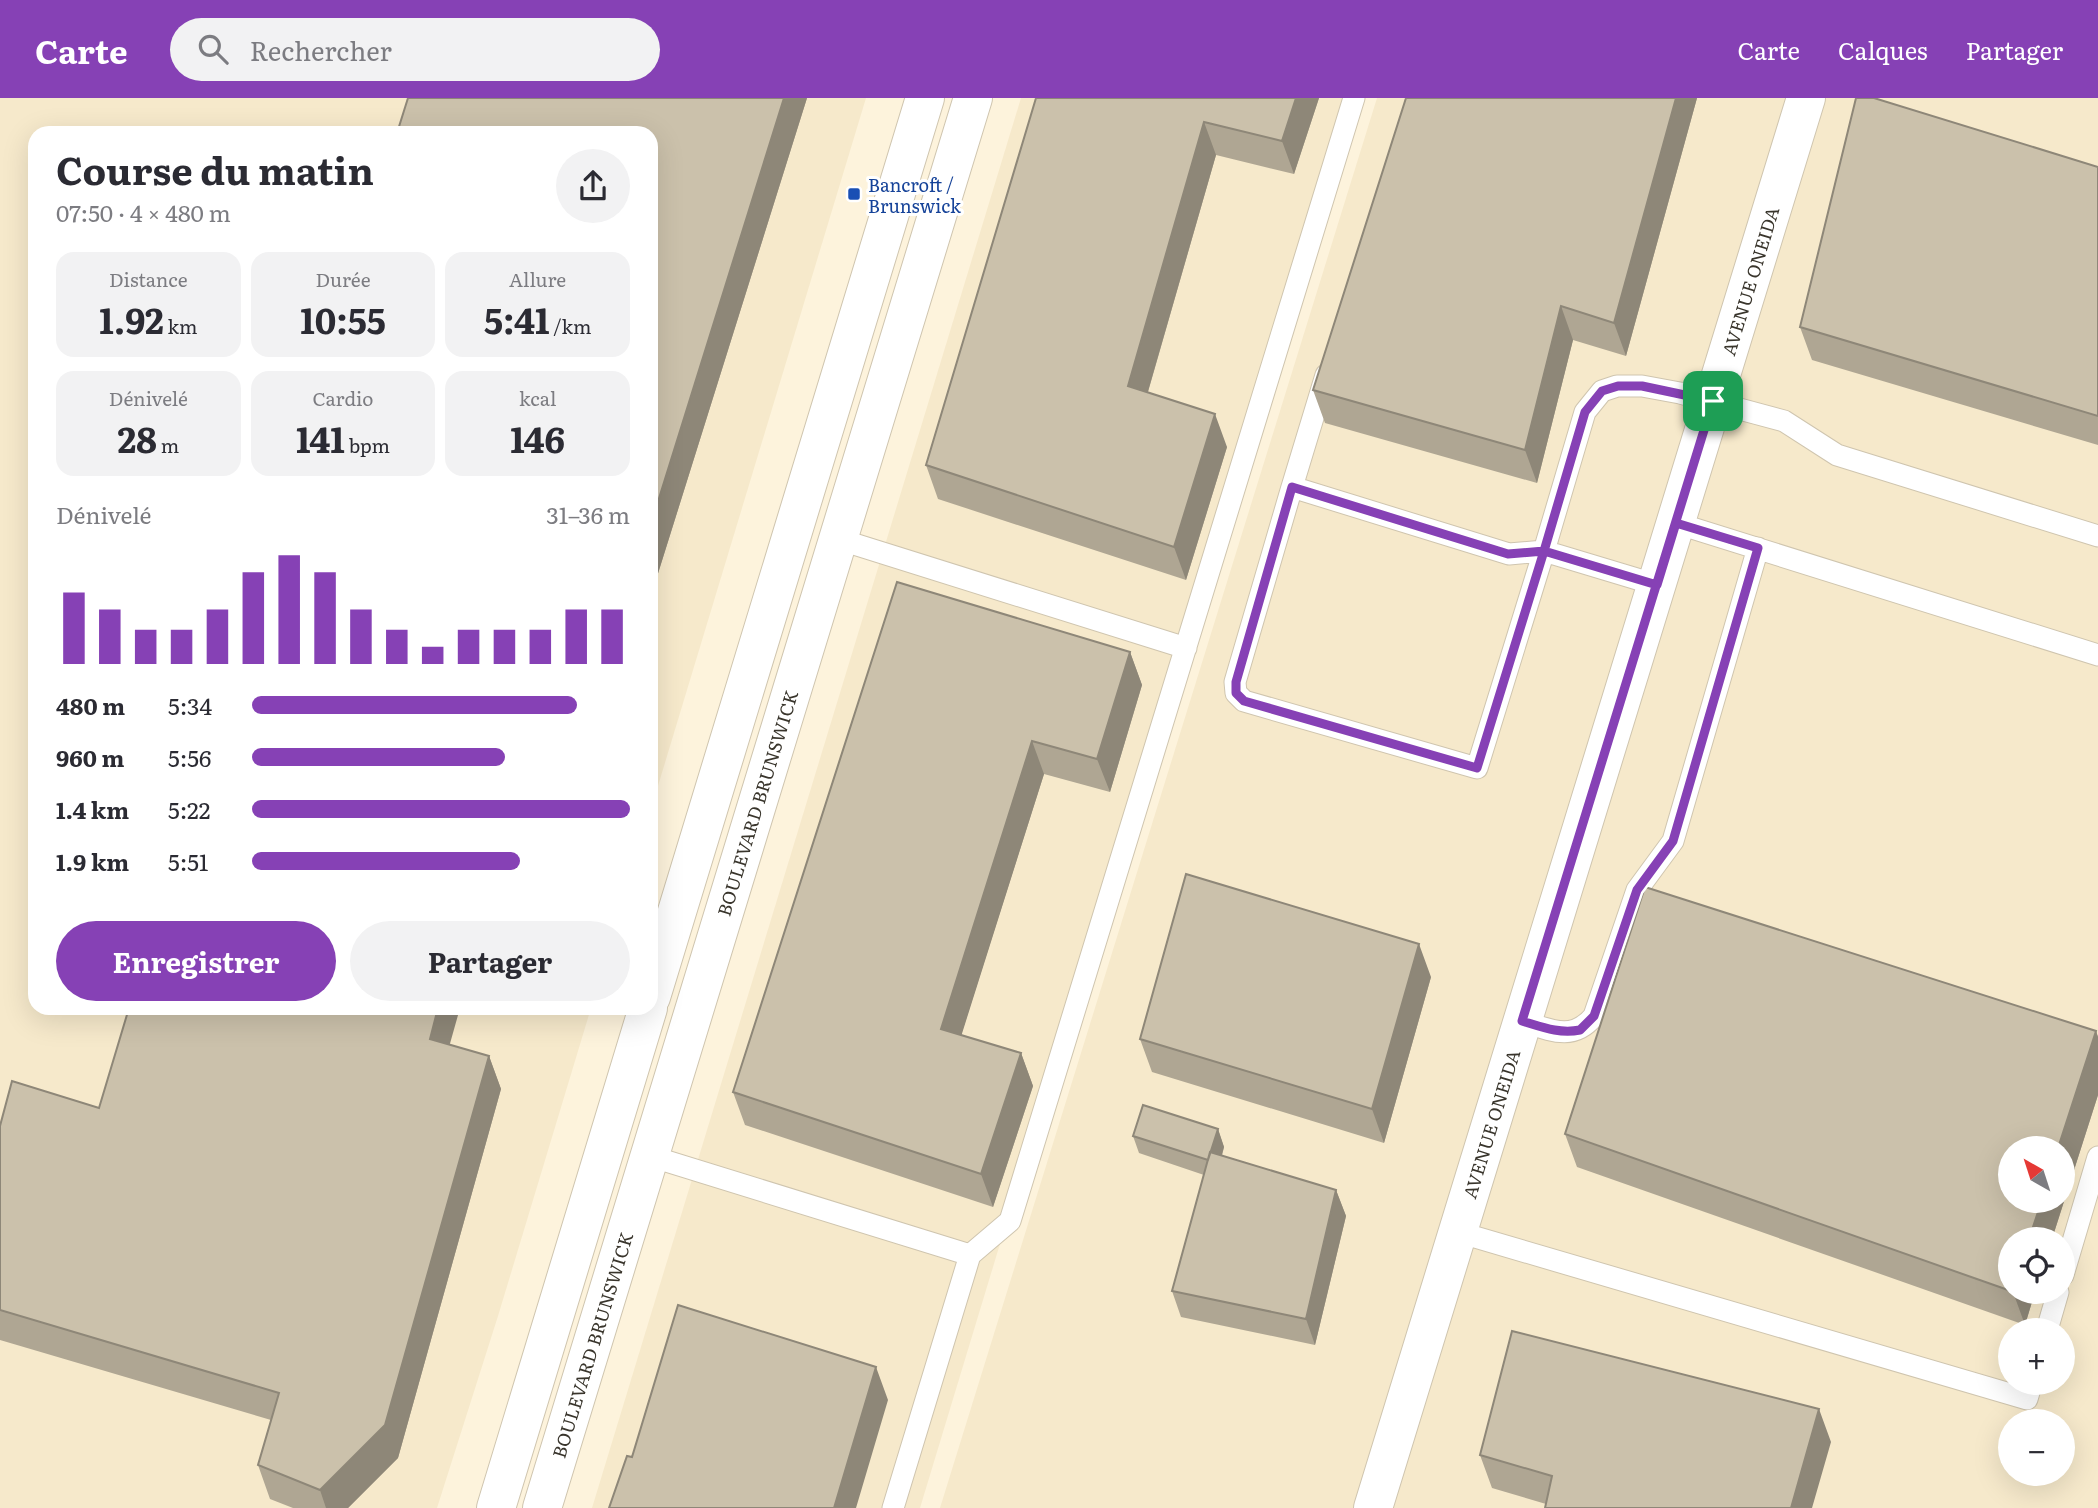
<!DOCTYPE html>
<html lang="fr">
<meta charset="utf-8">
<style>
:root{--surface:#fff;--page:#f2f2f3;--text:#2b2b33;--muted:#7c7c81;--accent:#8641b5}
body{margin:0;font-family:Literata,serif;background:var(--page);color:var(--text);height:100vh;display:flex;flex-direction:column;font-size:26px;white-space:nowrap}
*{box-sizing:border-box;margin:0}
p{font-size:23px;color:var(--muted)}
.icon{flex:none;width:38px;height:38px;fill:none;stroke:currentColor;stroke-width:2;stroke-linecap:round;stroke-linejoin:round}
.map{position:relative;flex:1;overflow:hidden}
.panel{position:absolute;left:28px;top:28px;width:630px;height:889px;display:flex;flex-direction:column;background:var(--surface);border-radius:21px;box-shadow:0 7px 28px #0002}
.panel>*{flex:none}
.needle{width:46px;rotate:321deg}
.tools{position:absolute;left:1998px;top:1038px;display:grid;gap:14px}
.tools a{display:grid;place-items:center;width:77px;height:77px;border-radius:50%;background:var(--surface);box-shadow:0 7px 28px #0002;font-size:35px}
.pin{position:absolute;display:grid;place-items:center;width:60px;height:60px;color:#fff;margin:-30px;border-radius:14px;box-shadow:0 4px 10px #0006}
.round{display:grid;place-items:center;flex:none;width:74px;height:74px;border-radius:37px;background:var(--page)}
.head{display:flex;align-items:center;justify-content:space-between;height:119px;padding:0 28px}
h1{font-size:38px;font-weight:700;line-height:52px}
.figures{display:grid;grid-template-columns:repeat(3,1fr);gap:10px;height:119px;padding:7px 28px}
.figures div{display:grid;align-content:center;border-radius:18px;background:var(--page);text-align:center}
.figures b{font-size:35px;font-weight:700}
.figures small{font-size:19px;font-weight:400}
.figures p{font-size:19px}
.chart{height:196px;padding:14px 28px}
.chart p{display:flex;justify-content:space-between}
.chart svg{width:100%;height:126px;margin-top:7px;stroke:var(--accent);stroke-width:6}
.action{display:flex;gap:14px;margin-top:auto;padding:14px 28px}
.action a{flex:1;height:80px;border-radius:42px;background:var(--accent);color:#fff;font-size:28px;font-weight:700;line-height:80px;text-align:center}
.action a+a{background:var(--page);color:var(--text)}
ul{padding:0 28px;list-style:none;font-size:23px}
li{display:grid;grid-template-columns:112px 84px 1fr;align-items:center;height:52px}
li i{height:18px;border-radius:9px;background:var(--accent)}
header{display:flex;align-items:center;gap:42px;box-sizing:border-box;height:98px;padding:0 35px;background:var(--accent);color:#fff}
header strong{font-size:33px}
nav{display:flex;gap:38px;margin-inline-start:auto;font-size:24px}
.search{width:490px;height:63px;background:var(--page);display:flex;align-items:center;gap:18px;box-sizing:border-box;padding:0 24px;border-radius:38px;color:var(--muted);font-size:26px}
.map>svg:first-child{display:block}
.built{fill:#f6e9cb;fill-rule:evenodd}
.lines{fill:none;stroke-linecap:round;stroke-linejoin:round}
.service-casing{stroke:#cfc5af;stroke-width:23}
.minor-casing{stroke:#cfc5af;stroke-width:40}
.tertiary-casing{stroke:#cfc5af;stroke-width:40}
.service{stroke:#fff;stroke-width:21}
.minor{stroke:#fff;stroke-width:38}
.tertiary{stroke:#fff;stroke-width:38}
.wall{fill:#afa693}
.shaded-wall{fill:#8e8778}
.building{fill:#cbc1ab;stroke:#8e8778;stroke-width:2}
.route-casing{stroke:#fff;stroke-width:14}
.route{stroke:#8641b5;stroke-width:9}
.transit-dot{fill:#1a4fb4;stroke:#fff;stroke-width:2.5}
.labels{text-anchor:middle;dominant-baseline:central;stroke-width:6;stroke-linejoin:round;paint-order:stroke}
.transit-label{font-size:18px;fill:#164399;stroke:#fff;text-anchor:start}
.street-label{font-size:18px;fill:#39352c;stroke:#fff}
</style>
<header>
<strong>Carte</strong>
<div class="search"><svg class="icon" aria-label="search" viewBox="0 0 24 24"><circle cx="10" cy="10" r="6"/><path d="M15 15l6 6"/></svg>Rechercher</div>
<nav><a>Carte</a><a>Calques</a><a>Partager</a></nav>
</header>
<div class="map">
<svg width="2098" height="1410" viewBox="0 0 2098 1410">
<rect width="100%" height="100%" fill="#fdf3dc"/>
<!-- built -->
<path class="built" d="M0,0H866L651,711V35H35V910H591L498,1218L437,1410H0Z
M1021,0H1347L920,1410H592Z
M1377,0H2098V1410H940ZM2011,1050H2063V1102H2011ZM2011,1141H2063V1194H2011ZM2011,1232H2063V1284H2011ZM2011,1323H2063V1376H2011Z"/>
<g class="lines">
<!-- service casing -->
<g class="service-casing">
<path id="service" d="M1292,389L1509,456L1544,453L1477,670L1244,603L1236,595L1235,584Z
M1292,389L1326,277
M1676,425L2098,557
M838,441L1186,550
M1657,487L1544,453L1585,314L1602,293L1617,288H1642L1680,295L1784,323L1837,357L2098,438
M1522,923C1550,932 1573,944 1594,918L1637,792L1673,743L1758,450
M650,1058L970,1157
M1458,1134L2027,1301L2032,1284
M2063,1177L2098,1059
M2047,1232L2058,1194
M893,1410L970,1157L1010,1123L1354,0"/>
</g>
<!-- minor casing -->
<g class="minor-casing">
<path id="minor" d="M1373,1410L1806,0"/>
</g>
<!-- tertiary casing -->
<g class="tertiary-casing">
<path id="tertiary" d="M651,899L925,0
M496,1410L648,910
M542,1410L973,0"/>
</g>
<!-- service -->
<use href="#service" class="service"/>
<!-- minor -->
<use href="#minor" class="minor"/>
<!-- tertiary -->
<use href="#tertiary" class="tertiary"/>
</g>
<!-- wall -->
<path class="wall" d="M807,0L655,485L651,484V35Z
M1036,0H1319L1294,76L1216,57L1148,294L1227,349L1186,482L938,401L926,367Z
M1406,0H1697L1626,258L1573,242L1537,385L1325,325L1313,292Z
M2098,69V347L1812,262L1800,229Z
M897,484L1130,554L1142,587L1110,694L1044,676L961,937L1021,955L1033,988L993,1109L745,1027L733,994Z
M1431,879L1384,1045L1152,974L1140,941Z
M2096,933L2098,939V997L2052,1141H2011V1194H2035L2025,1227L1577,1069L1565,1036Z
M450,947L489,958L501,991L398,1360L348,1410H293L270,1401L258,1367L271,1322L0,1242V1028Z
M1218,1031L1224,1049L1222,1058L1336,1092L1346,1118L1315,1247L1181,1219L1172,1193L1204,1077L1139,1055L1133,1038Z
M1831,1344L1546,1406L1492,1390L1480,1357Z"/>
<!-- shaded-wall -->
<path class="shaded-wall" d="M784,0H807L655,485L651,474V426Z
M1296,0H1319L1294,76L1282,43Z
M1676,0H1697L1626,258L1614,225Z
M1204,24L1216,57L1140,321L1128,288Z
M1561,208L1573,242L1537,385L1525,352Z
M1215,316L1227,349L1186,482L1174,449Z
M1130,554L1142,587L1110,694L1097,661Z
M1032,643L1044,676L953,964L941,931Z
M1419,846L1431,879L1384,1045L1372,1011Z
M438,910H460L442,974L430,941Z
M2096,933L2098,939V997L2052,1141H2029L2042,1102H2063V1050H2058Z
M1021,955L1033,988L993,1109L981,1076Z
M489,958L501,991L398,1360L348,1410H326L320,1392Z
M1218,1031L1224,1049L1215,1080L1208,1062Z
M1336,1092L1346,1118L1315,1247L1306,1221Z
M2013,1194H2035L2025,1227Z
M876,1269L888,1302L856,1410H834Z
M1819,1311L1831,1344L1812,1410H1791Z"/>
<!-- building -->
<path class="building" d="M408,0H784L651,426V35H397Z
M1036,0H1296L1282,43L1204,24L1128,288L1215,316L1174,449L926,367Z
M1406,0H1676L1614,225L1561,208L1525,352L1313,292Z
M1856,0H1874L2098,69V318L1800,229Z
M897,484L1130,554L1097,661L1032,643L941,931L1021,955L981,1076L733,994Z
M1186,776L1419,846L1372,1011L1140,941Z
M1645,789L2096,933L2058,1050H2011V1102H2042L2029,1141H2011V1193L1565,1036Z
M129,910H438L430,941L489,958L385,1327L320,1392L258,1367L279,1295L0,1212V1028L12,983L99,1010Z
M1143,1007L1218,1031L1208,1062L1133,1038Z
M1210,1054L1336,1092L1306,1221L1172,1193Z
M678,1207L876,1269L834,1410H609L627,1358L632,1359Z
M1512,1233L1819,1311L1791,1410H1545L1552,1378L1480,1357Z"/>
<g class="lines">
<!-- route casing -->
<g class="route-casing">
<path id="route" d="M1713,303L1642,288H1618L1602,293L1585,314L1544,453L1508,456L1292,389L1236,584V595L1244,603L1477,670L1544,453L1657,487L1676,425L1758,450L1673,743L1637,792L1594,918L1580,932C1559,936 1542,929 1522,923C1584,716 1650,510 1713,303"/>
</g>
<!-- route -->
<use href="#route" class="route"/>
</g>
<!-- markers -->
<rect class="transit-dot" x="847" y="89" width="14" height="14" rx="3.5"/>
<g class="labels">
<!-- transit labels -->
<g class="transit-label">
<text x="868" y="86">Bancroft /<tspan x="868" dy="21">Brunswick</tspan></text>
</g>
<!-- street labels -->
<g class="street-label">
<text transform="translate(1750 183) rotate(-73)">AVENUE ONEIDA</text>
<text transform="translate(757 705) rotate(-73)">BOULEVARD BRUNSWICK</text>
<text transform="translate(1491 1026) rotate(-73)">AVENUE ONEIDA</text>
<text transform="translate(592 1247) rotate(-73)">BOULEVARD BRUNSWICK</text>
</g>
</g>
</svg>
<div class="tools">
<a><svg class="needle" viewBox="-14 -14 28 28"><path d="M0-13l5 13h-10z" fill="#e53935"/><path d="M0 13l5-13h-10z" fill="#7c7c81"/></svg></a>
<a><svg class="icon" aria-label="locate" viewBox="0 0 24 24"><circle cx="12" cy="12" r="6"/><path d="M12 2v4M12 18v4M2 12h4M18 12h4"/></svg></a>
<a>+</a>
<a>−</a>
</div>
<div class="pin" style="left:1713px;top:303px;background:#1e9e55"><svg class="icon" aria-label="arrive" viewBox="0 0 24 24"><path d="M6 21V4h12l-3 4 3 4H6"/></svg></div>
<section class="panel">
<div class="head"><div><h1>Course du matin</h1><p>07:50 · 4 × 480 m</p></div><a class="round"><svg class="icon" aria-label="share" viewBox="0 0 24 24"><path d="M12 15V3M7 8l5-5 5 5M5 13v7h14v-7"/></svg></a></div>
<div class="figures">
<div><p>Distance</p><b>1.92<small> km</small></b></div>
<div><p>Durée</p><b>10:55</b></div>
<div><p>Allure</p><b>5:41<small> /km</small></b></div>
</div>
<div class="figures">
<div><p>Dénivelé</p><b>28<small> m</small></b></div>
<div><p>Cardio</p><b>141<small> bpm</small></b></div>
<div><p>kcal</p><b>146</b></div>
</div>
<div class="chart"><p><span>Dénivelé</span>31–36 m</p>
<svg viewBox="0 0 160 44" preserveAspectRatio="none"><path d="M5 44V19M15 44V25M25 44V32M35 44V32M45 44V25M55 44V12M65 44V6M75 44V12M85 44V25M95 44V32M105 44V38M115 44V32M125 44V32M135 44V32M145 44V25M155 44V25"/></svg>
</div>
<ul>
<li><b>480 m</b>5:34<i style="width:86%"></i></li>
<li><b>960 m</b>5:56<i style="width:67%"></i></li>
<li><b>1.4 km</b>5:22<i style="width:100%"></i></li>
<li><b>1.9 km</b>5:51<i style="width:71%"></i></li>
</ul>
<div class="action"><a>Enregistrer</a><a>Partager</a></div>
</section>
</div>
